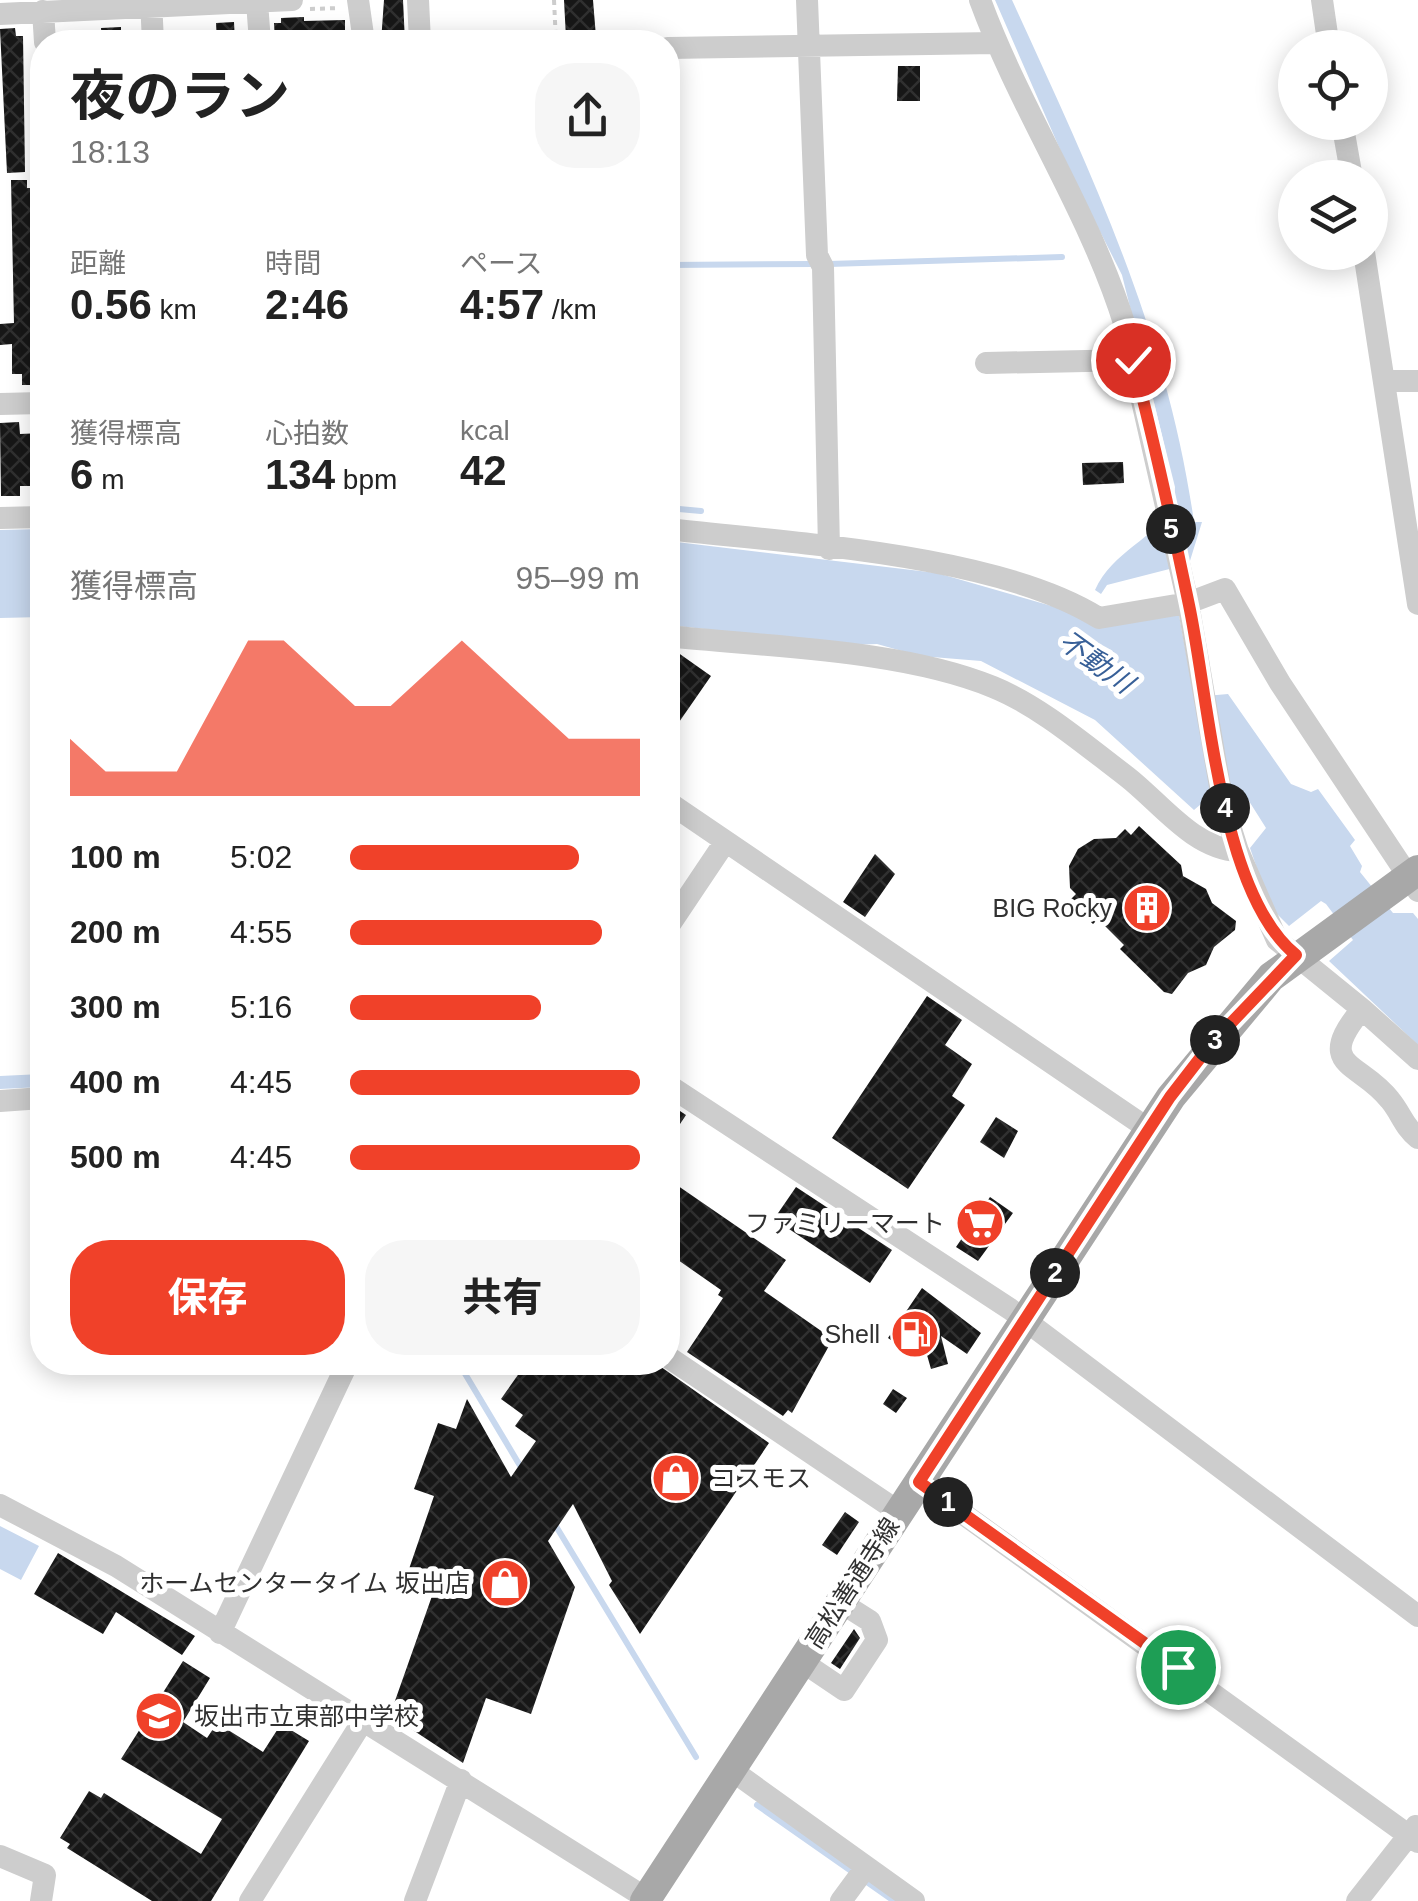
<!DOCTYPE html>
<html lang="ja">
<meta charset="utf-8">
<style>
:root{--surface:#fff;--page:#f6f6f6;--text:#222;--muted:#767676;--accent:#f04129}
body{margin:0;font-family:Arial,"Noto Sans JP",sans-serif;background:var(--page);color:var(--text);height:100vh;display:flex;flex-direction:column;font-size:38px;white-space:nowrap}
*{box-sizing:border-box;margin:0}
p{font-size:32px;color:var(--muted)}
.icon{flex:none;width:55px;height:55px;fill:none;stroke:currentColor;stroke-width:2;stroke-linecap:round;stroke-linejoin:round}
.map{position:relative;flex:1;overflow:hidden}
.panel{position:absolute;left:30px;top:30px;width:650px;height:1345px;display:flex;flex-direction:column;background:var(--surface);border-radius:40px;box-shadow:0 5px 25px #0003}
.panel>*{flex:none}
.buttons{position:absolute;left:1278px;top:30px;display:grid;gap:20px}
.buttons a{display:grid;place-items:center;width:110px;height:110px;border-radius:50%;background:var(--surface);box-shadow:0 5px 25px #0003;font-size:50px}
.pin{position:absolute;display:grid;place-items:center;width:85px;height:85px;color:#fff;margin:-42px;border:5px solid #fff;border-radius:50%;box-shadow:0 2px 10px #0007}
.km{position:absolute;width:50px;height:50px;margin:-25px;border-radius:50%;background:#222;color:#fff;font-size:28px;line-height:50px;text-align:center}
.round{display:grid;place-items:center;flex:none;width:105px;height:105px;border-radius:40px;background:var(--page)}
.overview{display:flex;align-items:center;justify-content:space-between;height:170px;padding:0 40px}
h1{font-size:55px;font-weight:700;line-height:75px}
.metrics{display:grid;grid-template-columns:repeat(3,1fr);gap:15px;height:170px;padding:10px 40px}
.metrics div{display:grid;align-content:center}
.metrics b{font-size:42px;font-weight:700}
.metrics small{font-size:28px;font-weight:400}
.metrics p{font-size:28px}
.chart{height:280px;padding:20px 40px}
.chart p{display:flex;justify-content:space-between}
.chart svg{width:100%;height:180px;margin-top:10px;fill:var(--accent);opacity:.7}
.cta{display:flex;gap:20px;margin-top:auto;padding:20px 40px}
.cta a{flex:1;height:115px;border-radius:40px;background:var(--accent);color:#fff;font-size:40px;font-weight:700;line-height:115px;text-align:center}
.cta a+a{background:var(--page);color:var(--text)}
ul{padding:0 40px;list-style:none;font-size:32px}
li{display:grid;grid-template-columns:160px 120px 1fr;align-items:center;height:75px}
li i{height:25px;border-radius:12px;background:var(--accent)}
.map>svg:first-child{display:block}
.water{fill:#c8d8ee}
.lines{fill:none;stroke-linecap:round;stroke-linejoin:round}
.stream{stroke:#c8d8ee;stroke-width:6}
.building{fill:url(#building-cross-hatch)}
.path{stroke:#cdcdcd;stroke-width:4;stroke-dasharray:5 5;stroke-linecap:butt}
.minor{stroke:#cdcdcd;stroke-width:22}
.major{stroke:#a8a8a8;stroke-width:30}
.route-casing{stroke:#fff;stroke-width:20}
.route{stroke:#f04129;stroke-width:12}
.labels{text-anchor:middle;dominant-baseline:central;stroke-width:10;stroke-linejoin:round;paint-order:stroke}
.poi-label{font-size:25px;fill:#303030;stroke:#fff;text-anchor:end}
.street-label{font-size:25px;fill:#303030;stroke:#fff}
.water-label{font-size:28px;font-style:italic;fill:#386098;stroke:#fff}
</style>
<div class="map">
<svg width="1418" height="1901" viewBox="0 0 1418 1901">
<defs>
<pattern id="building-cross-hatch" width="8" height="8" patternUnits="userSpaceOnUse" patternTransform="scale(2.5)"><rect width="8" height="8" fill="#171717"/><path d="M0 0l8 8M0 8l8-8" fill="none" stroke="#303030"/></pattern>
</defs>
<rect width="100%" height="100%" fill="#fff"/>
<!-- water -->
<path class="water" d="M995,0H1012C1091,173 1167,331 1194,522H1202L1189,564L1107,585L1101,594L1095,590C1116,543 1174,535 1175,487L1122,275L1069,170Z
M42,529V617L0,618V530Z
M668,541L937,573L1062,609L1179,615L1194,697L1228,694L1291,784L1311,792L1318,789L1355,840L1350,846L1362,866L1360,872L1393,913H1413L1418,919V1045L1329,961L1353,940L1326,904L1321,901L1289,926L1270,907L1250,848L1266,828L1242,790L1214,805L1207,799L1194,810L1095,720L981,661L920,656L877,644L850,645L668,625Z
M42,1074V1087L0,1089V1076Z
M0,1526L39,1546L21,1580L0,1569Z"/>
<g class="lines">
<!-- stream -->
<path class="stream" d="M639,42H665
M829,264L1062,257
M668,265L814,264
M668,508L701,511
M458,1362L522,1469
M554,1523L696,1757
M757,1805L894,1901"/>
</g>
<!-- building -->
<path class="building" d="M384,0H403L405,42H381Z
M564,0H593L596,37L566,38Z
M304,17V21L345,20V42H275L274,23H281V18Z
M234,22L235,42H217L216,23Z
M121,27V42H102L101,28Z
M15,28L16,36H23L25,172L7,173L0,29Z
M898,66H920V101H897Z
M11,180H27V188H34L31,264H38L42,385H22V374H12V344L0,345V324L14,323Z
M19,422L20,434L42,433V486H20V496H1L0,423Z
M1123,462L1124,483L1083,485L1082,463Z
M677,652L711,676L668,738V663Z
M1139,826L1181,865L1183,876L1206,889L1212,903L1236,921L1235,930L1214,947L1206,965L1188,973L1172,994L1164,992L1120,949L1124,945L1098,919L1093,924L1069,901L1076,894L1070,888L1069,866L1078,849L1094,839L1116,838L1125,829L1131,835Z
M875,854L895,874L865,917L843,902Z
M927,996L962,1020L945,1045L972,1064L952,1096L965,1105L908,1189L832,1138Z
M668,1103L686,1115L668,1142Z
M996,1117L1018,1131L1004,1158L980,1142Z
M668,1179L786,1260L764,1291L827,1335L824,1340L830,1344L792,1413L788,1410L783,1416L687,1352L723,1298L718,1295L721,1290L668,1253Z
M796,1187L892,1250L870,1283L774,1219Z
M990,1197L1013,1213L978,1261L956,1247Z
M922,1288L981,1333L967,1354L941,1336L948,1364L931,1369L923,1341L913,1355L888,1338Z
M527,1362H654L769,1443L640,1634L609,1585L612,1581L573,1504L548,1541L575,1587L531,1714L486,1698L463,1763L390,1715L438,1579L409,1569L434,1496L414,1489L438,1423L456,1429L467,1399L511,1477L536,1441L515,1426L523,1415L501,1399Z
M893,1389L907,1398L896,1413L883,1404Z
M845,1512L859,1522L837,1555L822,1545Z
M58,1553L195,1636L182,1655L116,1612L103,1634L34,1594Z
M854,1629L860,1638L840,1669L831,1663Z
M183,1661L210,1678L183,1722L207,1738L217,1723L263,1752L281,1724L309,1741L211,1901H152L67,1848L70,1844L60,1838L89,1791L101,1798L104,1793L201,1854L222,1819L121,1759Z"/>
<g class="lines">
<!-- path -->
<path class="path" d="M554,0L556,42
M310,9L340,8"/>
<!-- minor -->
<path class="minor" d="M151,0L153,42
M358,0L364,42
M418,0L420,42
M807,0L817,255L823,267L829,549
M980,0C1021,112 1090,212 1125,326L1188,603L1223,804L1238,851L1277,940L1362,1009C1313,1068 1360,1061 1390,1100C1401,1113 1404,1127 1418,1138
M1322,0L1329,48
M257,2L260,42
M43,11L45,42
M0,14L292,0
M668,48L996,43
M1342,122L1352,178
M1364,252L1418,604
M986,363L1133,360
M1384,381H1418
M0,404L42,403
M0,518L42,517
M668,529C790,543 997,554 1099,618L1188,603L1225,589L1280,683L1418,891
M668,636C767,647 901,649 993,687C1040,706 1085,745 1126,776C1160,802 1193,849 1238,851
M668,802L1150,1130
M668,927L725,842
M1362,1009L1418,1059
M668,1085L1010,1309L1418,1616
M0,1101L42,1098
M668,1357L899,1512
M919,1482L1418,1842
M0,1505L116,1566L646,1898
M220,1633L348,1362
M801,1661L844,1690L877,1640L870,1621L840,1602
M730,1769L914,1901
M0,1856L45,1875L41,1901
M250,1901L364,1719
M415,1901L461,1780
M841,1901L866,1867
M1357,1901L1416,1826"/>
<!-- major -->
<path class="major" d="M645,1901L1171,1097L1271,977L1418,870"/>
</g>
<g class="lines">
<!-- route casing -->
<g class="route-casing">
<path id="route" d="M1133,360C1154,441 1172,523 1189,605C1209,699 1220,894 1296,955L1211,1044L1170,1097L919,1482L1178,1667"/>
</g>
<!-- route -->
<use href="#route" class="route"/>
</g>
<!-- icons -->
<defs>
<g id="building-disc" transform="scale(2.5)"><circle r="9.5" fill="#f04129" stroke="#fff"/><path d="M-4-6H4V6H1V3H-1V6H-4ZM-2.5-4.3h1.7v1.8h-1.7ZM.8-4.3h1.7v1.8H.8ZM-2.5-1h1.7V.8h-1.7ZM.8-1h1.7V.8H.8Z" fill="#fff"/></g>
<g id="supermarket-disc" transform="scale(2.5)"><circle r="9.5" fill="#f04129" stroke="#fff"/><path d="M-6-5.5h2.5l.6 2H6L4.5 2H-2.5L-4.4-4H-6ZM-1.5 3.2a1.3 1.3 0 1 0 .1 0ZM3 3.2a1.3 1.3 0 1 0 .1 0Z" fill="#fff"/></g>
<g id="fuel-disc" transform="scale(2.5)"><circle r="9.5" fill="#f04129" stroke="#fff"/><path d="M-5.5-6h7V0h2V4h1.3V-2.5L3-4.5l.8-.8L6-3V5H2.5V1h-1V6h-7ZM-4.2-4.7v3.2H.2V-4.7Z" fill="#fff"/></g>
<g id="shop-disc" transform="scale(2.5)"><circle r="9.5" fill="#f04129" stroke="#fff"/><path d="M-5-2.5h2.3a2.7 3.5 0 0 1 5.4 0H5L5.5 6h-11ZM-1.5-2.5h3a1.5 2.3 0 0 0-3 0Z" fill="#fff"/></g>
<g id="school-disc" transform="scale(2.5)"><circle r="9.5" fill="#f04129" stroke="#fff"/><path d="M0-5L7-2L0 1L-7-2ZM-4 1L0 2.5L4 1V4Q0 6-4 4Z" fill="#fff"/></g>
</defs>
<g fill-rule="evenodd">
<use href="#building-disc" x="1147" y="908"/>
<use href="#supermarket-disc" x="980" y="1223"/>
<use href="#fuel-disc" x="915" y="1334"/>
<use href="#shop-disc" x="676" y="1478"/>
<use href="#shop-disc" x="505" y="1583"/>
<use href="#school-disc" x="159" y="1716"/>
</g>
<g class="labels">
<!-- poi labels -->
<g class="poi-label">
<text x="1112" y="908">BIG Rocky</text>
<text x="945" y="1223">ファミリーマート</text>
<text x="880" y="1334">Shell</text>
<text x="711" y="1478" text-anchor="start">コスモス</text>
<text x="470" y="1583">ホームセンタータイム 坂出店</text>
<text x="194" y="1716" text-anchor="start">坂出市立東部中学校</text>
</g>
<!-- street labels -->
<g class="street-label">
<text transform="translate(852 1583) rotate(-57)">高松善通寺線</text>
</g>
<!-- water labels -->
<g class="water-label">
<text transform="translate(1096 662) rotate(36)">不動川</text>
</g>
</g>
</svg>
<div class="buttons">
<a><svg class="icon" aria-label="locate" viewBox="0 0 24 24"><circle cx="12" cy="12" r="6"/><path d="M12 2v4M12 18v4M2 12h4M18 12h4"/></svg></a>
<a><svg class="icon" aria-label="layers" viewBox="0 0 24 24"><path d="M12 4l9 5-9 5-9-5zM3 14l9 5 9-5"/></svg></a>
</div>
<div class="pin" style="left:1178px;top:1667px;background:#1e9e55"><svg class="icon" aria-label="arrive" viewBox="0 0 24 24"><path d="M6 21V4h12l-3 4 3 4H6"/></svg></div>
<div class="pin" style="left:1133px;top:360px;background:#d93025"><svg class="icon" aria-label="check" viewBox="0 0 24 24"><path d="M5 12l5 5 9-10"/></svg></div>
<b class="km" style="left:948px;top:1502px">1</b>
<b class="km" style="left:1055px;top:1273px">2</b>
<b class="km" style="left:1215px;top:1040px">3</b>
<b class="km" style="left:1225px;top:808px">4</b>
<b class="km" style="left:1171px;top:529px">5</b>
<section class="panel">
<div class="overview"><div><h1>夜のラン</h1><p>18:13</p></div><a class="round"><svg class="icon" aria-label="share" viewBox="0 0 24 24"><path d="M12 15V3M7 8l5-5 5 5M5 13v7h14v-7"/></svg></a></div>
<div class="metrics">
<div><p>距離</p><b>0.56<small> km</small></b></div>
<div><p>時間</p><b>2:46</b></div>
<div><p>ペース</p><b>4:57<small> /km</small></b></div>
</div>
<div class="metrics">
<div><p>獲得標高</p><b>6<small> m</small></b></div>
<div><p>心拍数</p><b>134<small> bpm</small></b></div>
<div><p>kcal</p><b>42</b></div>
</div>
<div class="chart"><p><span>獲得標高</span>95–99 m</p>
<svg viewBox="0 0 160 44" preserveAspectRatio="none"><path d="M0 44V30L10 38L20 38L30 38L40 22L50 6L60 6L70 14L80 22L90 22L100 14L110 6L120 14L130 22L140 30L150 30L160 30V44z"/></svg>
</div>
<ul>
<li><b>100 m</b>5:02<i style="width:79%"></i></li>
<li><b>200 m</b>4:55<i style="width:87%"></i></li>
<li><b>300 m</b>5:16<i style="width:66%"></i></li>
<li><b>400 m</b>4:45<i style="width:100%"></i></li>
<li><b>500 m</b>4:45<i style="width:100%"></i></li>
</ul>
<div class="cta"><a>保存</a><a>共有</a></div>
</section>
</div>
